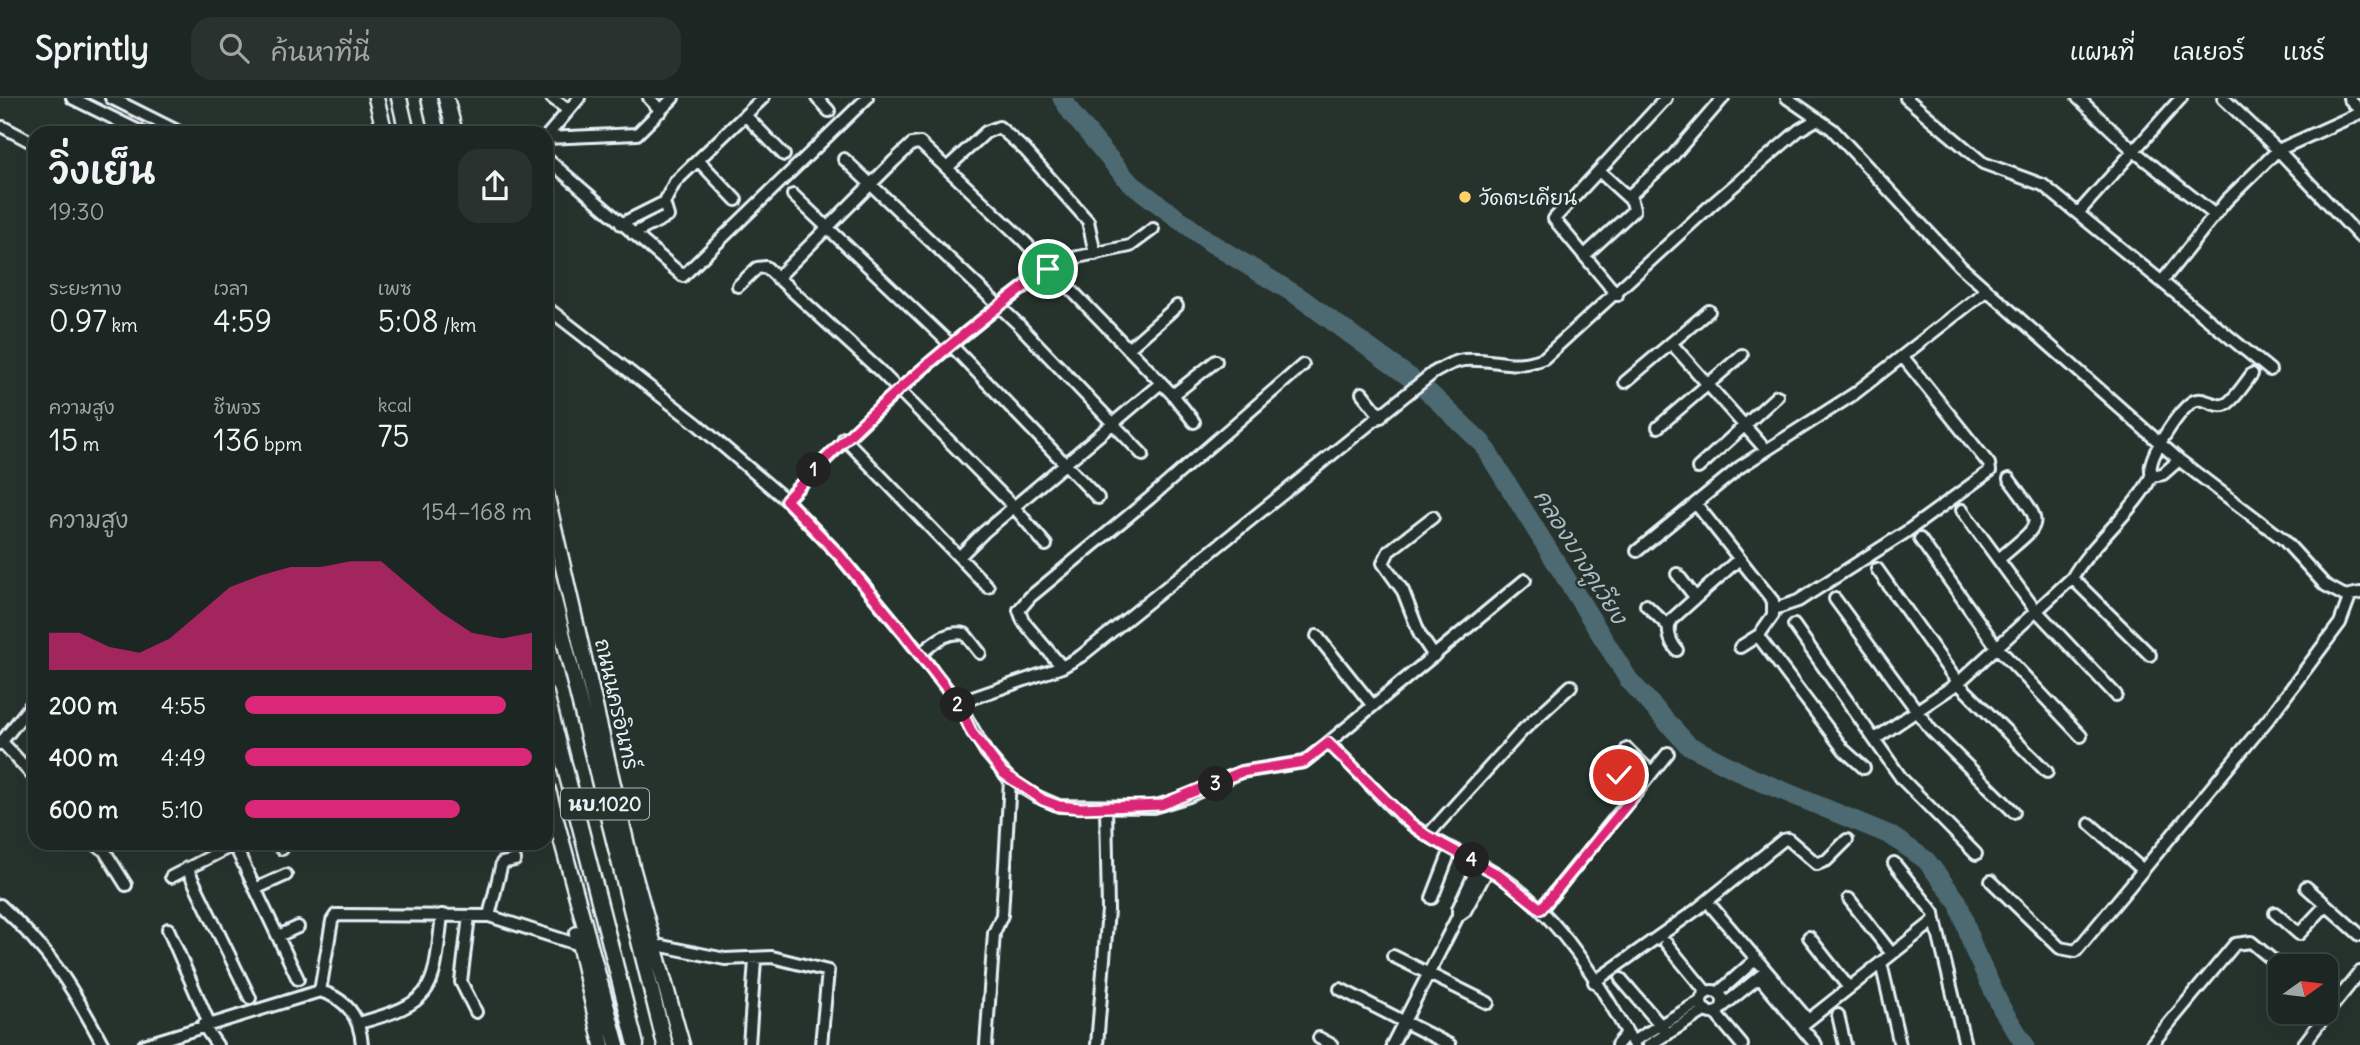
<!DOCTYPE html>
<html lang="th">
<meta charset="utf-8">
<style>
:root{--surface:#1c2622;--page:#29322f;--text:#f1f3f6;--muted:#a0a5a5;--line:#3a4340;--accent:#db2777}
body{margin:0;font-family:Delius,"Playpen Sans Thai",sans-serif;background:var(--page);color:var(--text);height:100vh;display:flex;flex-direction:column;font-size:26px;white-space:nowrap}
*{box-sizing:border-box;margin:0}
p{font-size:23px;color:var(--muted)}
.icon{flex:none;width:38px;height:38px;fill:none;stroke:currentColor;stroke-width:2;stroke-linecap:round;stroke-linejoin:round}
.map{position:relative;flex:1;overflow:hidden}
.sheet{position:absolute;left:28px;top:28px;width:525px;height:724px;display:flex;flex-direction:column;background:var(--surface);border-radius:21px;box-shadow:0 7px 28px #0002,0 0 0 2px var(--line)}
.sheet>*{flex:none}
.needle{width:46px;rotate:76deg}
.controls{position:absolute;left:2268px;top:856px;display:grid;gap:14px}
.controls a{display:grid;place-items:center;width:70px;height:70px;border-radius:14px;background:var(--surface);box-shadow:0 7px 28px #0002,0 0 0 2px var(--line);font-size:35px}
.pin{position:absolute;display:grid;place-items:center;width:60px;height:60px;color:#fff;margin:-30px;border:4px solid #fff;border-radius:50%;box-shadow:0 2px 7px #0007}
.km{position:absolute;width:35px;height:35px;margin:-18px;border-radius:50%;background:#222;color:#fff;font-size:19px;line-height:35px;text-align:center}
.round{display:grid;place-items:center;flex:none;width:74px;height:74px;border-radius:21px;background:var(--page)}
.summary{display:flex;align-items:center;justify-content:space-between;height:119px;padding:0 21px}
h1{font-size:38px;font-weight:600;line-height:52px}
.stats{display:grid;grid-template-columns:repeat(3,1fr);gap:10px;height:119px;padding:7px 21px}
.stats div{display:grid;align-content:center}
.stats b{font-size:30px;font-weight:600}
.stats small{font-size:19px;font-weight:400}
.stats p{font-size:19px}
.chart{height:196px;padding:14px 21px}
.chart p{display:flex;justify-content:space-between}
.chart svg{width:100%;height:126px;margin-top:7px;fill:var(--accent);opacity:.7}
ul{padding:0 21px;list-style:none;font-size:23px}
li{display:grid;grid-template-columns:112px 84px 1fr;align-items:center;height:52px}
li i{height:18px;border-radius:9px;background:var(--accent)}
header{display:flex;align-items:center;gap:42px;box-sizing:border-box;height:98px;padding:0 35px;background:var(--surface);border-bottom:2px solid var(--line)}
header strong{font-size:33px}
nav{display:flex;gap:38px;margin-inline-start:auto;font-size:24px}
.search{width:490px;height:63px;background:var(--page);display:flex;align-items:center;gap:18px;box-sizing:border-box;padding:0 24px;border-radius:21px;color:var(--muted);font-size:26px}
.map>svg:first-child{display:block}
.lines{fill:none;stroke-linecap:round;stroke-linejoin:round}
.river{stroke:#4d6b73;stroke-width:19}
.minor-casing{stroke:#e8f1f8;stroke-width:16}
.major-casing{stroke:#e8f1f8;stroke-width:19}
.minor{stroke:#26332d;stroke-width:10}
.major{stroke:#26332d;stroke-width:14}
.route-casing{stroke:#fff;stroke-width:14}
.route{stroke:#db2777;stroke-width:9}
.poi-dot{fill:#ffd166;stroke:#26332d;stroke-width:2.5}
.labels{text-anchor:middle;dominant-baseline:central;stroke-width:5;stroke-linejoin:round;paint-order:stroke}
.shield{fill:#26332d;stroke:#aeb8bb;stroke-width:2}
.shield-label{font-size:19px;font-weight:bold;fill:#e8f1f8}
.poi-label{font-size:21px;fill:#e8f1f8;stroke:#26332d;text-anchor:start}
.street-label{font-size:21px;fill:#e8f1f8;stroke:#26332d}
.water-label{font-size:23px;font-style:italic;fill:#aabbc3;stroke:#26332d}
</style>
<header>
<strong>Sprintly</strong>
<div class="search"><svg class="icon" aria-label="search" viewBox="0 0 24 24"><circle cx="10" cy="10" r="6"/><path d="M15 15l6 6"/></svg>ค้นหาที่นี่</div>
<nav><a>แผนที่</a><a>เลเยอร์</a><a>แชร์</a></nav>
</header>
<div class="map">
<svg width="2360" height="947" viewBox="0 0 2360 947">
<rect width="100%" height="100%" fill="#26332d"/>
<filter id="ink" filterUnits="userSpaceOnUse"><feTurbulence type="fractalNoise" baseFrequency=".0143" numOctaves="2"/><feDisplacementMap in="SourceGraphic" scale="14" xChannelSelector="R" yChannelSelector="G"/><feConvolveMatrix kernelMatrix="1 2 1 2 8 2 1 2 1" color-interpolation-filters="sRGB"/></filter>
<g filter="url(#ink)">
<g class="lines">
<!-- river -->
<path class="river" d="M1062,0L1073,17L1129,84L1211,145L1298,198L1423,289L1482,345L1629,582L1688,647L1752,680L1890,737L1926,762L1958,804L1974,852L2002,911L2025,947"/>
<!-- minor casing -->
<g class="minor-casing">
<path id="minor" d="M72,0L143,35
M111,0L181,35
M552,0L568,12
M649,0L661,13
M817,0L829,13
M1787,0L1832,31L1960,168L2179,362L2283,441L2325,487L2345,498L2360,495
M1906,0L1983,65L2043,87L2270,272
M2078,0L2134,53L2215,117
M2223,0L2278,52L2360,139
M2349,0L2360,13
M745,17L784,57
M3,29L35,46
M546,39L579,0
M546,40L637,36L673,0
M546,60L683,178L867,0
M844,61L1018,226L1143,357
M698,62L736,102
M948,69L986,34L999,29L1025,52L1088,123L1095,156
M793,97L950,246L1098,400
M1628,99L1671,60L1723,0
M663,107L675,84L763,0
M2079,114L2181,0
M621,126L661,106L665,108L668,118L633,136
M1584,158L1634,112L1632,103L1599,73
M777,180L894,63L912,46L920,45L1021,140L1173,297L1194,324
M2163,182L2226,103L2278,52L2360,15
M738,188L757,170L766,169L880,273L1014,409L1046,447
M1617,197L1554,121L1666,0
M546,209L697,326L786,402L839,457L906,538L958,605L986,654L1010,682L1036,698L1059,708L1153,709L1189,698L1241,674L1304,664L1328,645C1356,669 1379,700 1408,724C1436,746 1470,758 1499,777C1559,817 1600,886 1634,947
M1671,245L1766,352
M1128,251L1177,208
M1625,284L1709,213
M1362,295L1381,319
M1173,297L1216,263
M1658,329L1742,257
M844,340L988,489
M1698,370L1777,298
M2151,378L2163,376L2179,362
M786,402C867,316 953,241 1048,171L1073,160L1130,148L1153,131
M1696,406L1773,503V517L1759,537L1761,542L1844,652L1864,670
M1962,412L2033,509L2116,597
M1433,419L1389,453L1383,465L1403,493L1420,537L1434,558
M1920,441L1996,548L2081,638
M1637,453L1740,369L1854,296L1987,192
M959,459L984,434L1161,285
M1999,461C2044,422 2045,430 2009,381
M1877,471L1958,585L2047,674
M1677,476L1695,499
M2072,480L2150,557
M1835,501L1931,632L2014,714
M1646,507L1668,528
M1774,511L1798,503L1906,434L1990,373L1989,366L1903,259
M1794,527L1902,681L1976,756
M1317,538L1373,608
M1740,549L1759,537
M1677,552C1670,544 1666,532 1671,522L1739,461
M920,556C934,545 946,532 965,536L980,555
M1062,569L1023,523L1019,512L1030,499L1150,400L1303,267
M958,605L1062,569L1081,558L1433,275C1442,270 1453,263 1464,262C1494,259 1512,273 1544,260L1709,109L1799,32L1818,21
M1875,641L1958,585L2072,480C2090,447 2141,406 2151,378C2152,374 2150,370 2151,367C2154,351 2178,314 2192,304C2204,296 2216,313 2228,305C2237,298 2245,285 2252,276
M2,644L35,680
M1328,645L1525,482
M0,646L35,602
M1627,651L1652,675
M1619,677L1638,693
M2090,726L2143,772
M1427,738L1523,632L1571,588
M95,746L104,752L126,787
M234,746L298,881
M278,746L282,751
M1894,765L1934,815L1935,822
M187,770L250,900
M171,779L235,746
M1991,783L2060,850L2076,853L2270,619L2340,525L2350,498
M2306,789L2360,837
M255,791L286,777
M1432,800L1451,751
M1849,801L1892,856
M0,807C51,854 71,887 103,947
M1712,809L1808,922
M1541,811L1668,655
M2275,815L2299,836L2326,807
M469,818L461,884L476,914
M489,818L502,765L515,762
M1458,818V811L1479,766
M168,831L209,925
M278,838L298,829
M1809,839L1849,890
M1666,845L1707,895
M662,848L725,861L772,859L828,873L821,947
M1393,858L1488,905
M1881,865L1900,947
M1759,879L1816,947
M1621,881L1668,936
M1594,884L1696,812L1783,742L1788,741L1817,766L1827,762L1847,742
M1340,891L1450,947
M320,893C347,901 360,919 362,947
M1701 904a11 11 0 1 1 22 0a11 11 0 1 1-22 0Z
M1718,895L1756,861
M2326,906L2331,910L2360,874
M1723,908L1764,875
M1715,915L1742,947
M1838,917L1845,947
M359,925C437,904 433,892 442,817
M203,927L217,947
M1801,928L1935,822L1965,947
M1319,940L1332,947
M1632,944L1701,903
M144,947L320,893L332,823L336,817L489,818L579,847
M749,947L755,862
M986,947L994,835L1002,817L1010,682
M1097,947L1108,812L1106,709
M1392,947L1458,818L1465,813L1488,771
M1617,947L1627,935
M1649,947L1706,912
M2151,947L2235,846L2251,844L2280,868
M2303,947L2331,910"/>
</g>
<!-- major casing -->
<g class="major-casing">
<path id="major" d="M376,0L385,35
M399,0L407,35
M429,0L437,35
M446,0L455,35
M546,395L632,769L682,947
M546,470L665,947
M546,596L636,947
M546,685L617,947
M577,836L602,947"/>
</g>
<!-- minor -->
<use href="#minor" class="minor"/>
<!-- major -->
<use href="#major" class="major"/>
</g>
</g>
<g class="lines" filter="url(#ink)">
<!-- route casing -->
<g class="route-casing">
<path id="route" d="M1048,171C953,241 866,316 786,402L839,457L906,538L958,605L972,635L1003,675L1043,702L1059,708L1080,710L1161,707L1241,674L1304,664L1328,645L1407,723L1427,738L1497,776L1541,811L1638,693L1619,677"/>
</g>
<!-- route -->
<use href="#route" class="route"/>
</g>
<!-- markers -->
<circle class="poi-dot" cx="1465" cy="99" r="7"/>
<g class="labels">
<!-- shield labels -->
<rect class="shield" x="561" y="690.5" width="88" height="31" rx="5"/>
<g class="shield-label">
<text x="605" y="706">นบ.1020</text>
</g>
<!-- poi labels -->
<g class="poi-label">
<text x="1479" y="99">วัดตะเคียน</text>
</g>
<!-- street labels -->
<g class="street-label">
<text transform="translate(617 606) rotate(77)">ถนนนครอินทร์</text>
</g>
<!-- water labels -->
<g class="water-label">
<text transform="translate(1581 458) rotate(58)">คลองบางคูเวียง</text>
</g>
</g>
</svg>
<div class="controls">
<a><svg class="needle" viewBox="-14 -14 28 28"><path d="M0-13l5 13h-10z" fill="#e53935"/><path d="M0 13l5-13h-10z" fill="#a0a5a5"/></svg></a>
</div>
<div class="pin" style="left:1048px;top:171px;background:#1e9e55"><svg class="icon" aria-label="arrive" viewBox="0 0 24 24"><path d="M6 21V4h12l-3 4 3 4H6"/></svg></div>
<div class="pin" style="left:1619px;top:677px;background:#d93025"><svg class="icon" aria-label="check" viewBox="0 0 24 24"><path d="M5 12l5 5 9-10"/></svg></div>
<b class="km" style="left:814px;top:372px">1</b>
<b class="km" style="left:958px;top:607px">2</b>
<b class="km" style="left:1216px;top:686px">3</b>
<b class="km" style="left:1472px;top:762px">4</b>
<section class="sheet">
<div class="summary"><div><h1>วิ่งเย็น</h1><p>19:30</p></div><a class="round"><svg class="icon" aria-label="share" viewBox="0 0 24 24"><path d="M12 15V3M7 8l5-5 5 5M5 13v7h14v-7"/></svg></a></div>
<div class="stats">
<div><p>ระยะทาง</p><b>0.97<small> km</small></b></div>
<div><p>เวลา</p><b>4:59</b></div>
<div><p>เพซ</p><b>5:08<small> /km</small></b></div>
</div>
<div class="stats">
<div><p>ความสูง</p><b>15<small> m</small></b></div>
<div><p>ชีพจร</p><b>136<small> bpm</small></b></div>
<div><p>kcal</p><b>75</b></div>
</div>
<div class="chart"><p><span>ความสูง</span>154–168 m</p>
<svg viewBox="0 0 160 44" preserveAspectRatio="none"><path d="M0 44V31L10 31L20 36L30 38L40 33L50 24L60 15L70 11L80 8L90 8L100 6L110 6L120 15L130 24L140 31L150 33L160 31V44z"/></svg>
</div>
<ul>
<li><b>200 m</b>4:55<i style="width:91%"></i></li>
<li><b>400 m</b>4:49<i style="width:100%"></i></li>
<li><b>600 m</b>5:10<i style="width:75%"></i></li>
</ul>
</section>
</div>
